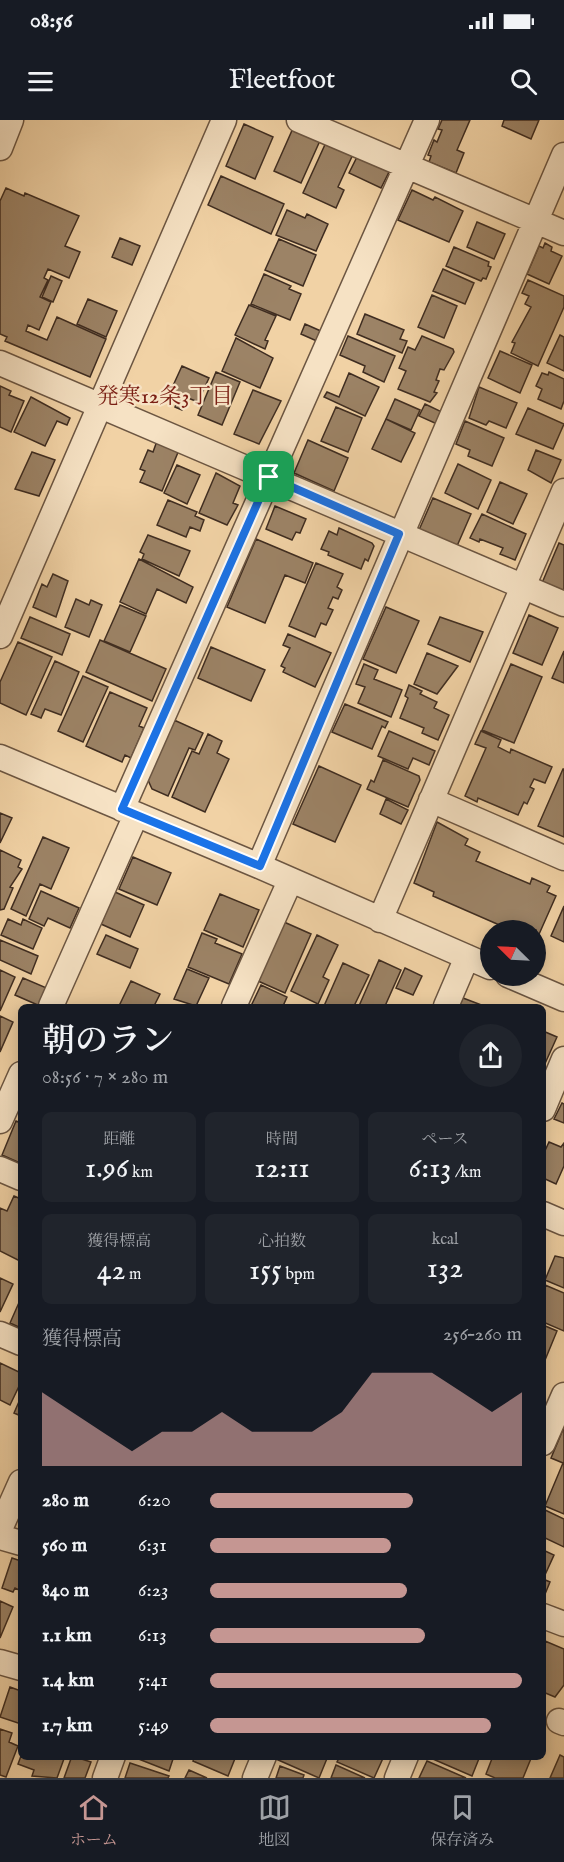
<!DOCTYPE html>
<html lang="ja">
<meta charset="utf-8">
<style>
:root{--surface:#171b24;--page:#20242c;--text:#f1f3f6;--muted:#9ea1a6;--line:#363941;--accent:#c59692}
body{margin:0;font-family:"IM FELL English","Noto Serif JP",serif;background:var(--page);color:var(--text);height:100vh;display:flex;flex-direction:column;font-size:22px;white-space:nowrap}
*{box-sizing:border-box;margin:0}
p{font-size:20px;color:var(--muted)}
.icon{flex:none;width:33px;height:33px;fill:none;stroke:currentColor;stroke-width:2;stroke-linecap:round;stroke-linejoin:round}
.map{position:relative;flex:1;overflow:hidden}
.sheet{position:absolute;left:18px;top:884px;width:528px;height:756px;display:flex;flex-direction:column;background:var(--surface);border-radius:9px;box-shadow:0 3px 15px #0003}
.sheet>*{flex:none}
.needle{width:39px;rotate:294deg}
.tools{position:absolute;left:480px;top:800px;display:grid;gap:12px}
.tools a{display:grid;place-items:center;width:66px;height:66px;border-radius:50%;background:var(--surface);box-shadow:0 3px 15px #0003;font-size:30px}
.pin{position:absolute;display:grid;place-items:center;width:51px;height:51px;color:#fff;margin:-26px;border-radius:12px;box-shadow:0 3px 9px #0006}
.round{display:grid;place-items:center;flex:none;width:63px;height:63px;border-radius:32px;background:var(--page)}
.head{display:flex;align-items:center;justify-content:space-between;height:102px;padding:0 24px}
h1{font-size:33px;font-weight:600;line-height:45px}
.metrics{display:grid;grid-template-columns:repeat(3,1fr);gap:9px;height:102px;padding:6px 24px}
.metrics div{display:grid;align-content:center;border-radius:9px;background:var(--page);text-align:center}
.metrics b{font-size:30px;font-weight:600}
.metrics small{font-size:16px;font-weight:400}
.metrics p{font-size:16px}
.chart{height:168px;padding:12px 24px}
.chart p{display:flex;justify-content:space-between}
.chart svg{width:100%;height:108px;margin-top:6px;fill:var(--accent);opacity:.7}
ul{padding:0 24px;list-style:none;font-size:20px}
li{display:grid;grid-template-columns:96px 72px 1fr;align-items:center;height:45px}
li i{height:15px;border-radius:8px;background:var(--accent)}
.status{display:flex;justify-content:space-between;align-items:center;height:42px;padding:0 30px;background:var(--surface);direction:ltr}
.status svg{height:16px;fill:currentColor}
header{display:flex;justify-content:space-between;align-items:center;height:78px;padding:0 24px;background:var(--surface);font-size:27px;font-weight:600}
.dock{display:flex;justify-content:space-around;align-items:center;height:84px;border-top:2px solid var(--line);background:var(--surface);font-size:16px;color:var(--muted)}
.dock a{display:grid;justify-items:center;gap:3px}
.dock .active{color:var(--accent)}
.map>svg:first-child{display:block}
.building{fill:#9c8366;stroke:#3f2d21;stroke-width:1.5}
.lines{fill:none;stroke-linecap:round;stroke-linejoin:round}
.minor-casing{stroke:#6c5642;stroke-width:27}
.minor{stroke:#f6e2c4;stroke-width:24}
.route-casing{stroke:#fff;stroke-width:12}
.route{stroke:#1a73e8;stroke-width:8}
.labels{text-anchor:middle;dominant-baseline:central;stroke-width:4.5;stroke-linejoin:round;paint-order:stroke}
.neighbourhood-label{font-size:22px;fill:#7a1f14;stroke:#f6e2c4}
</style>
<div class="status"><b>08:56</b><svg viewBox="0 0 49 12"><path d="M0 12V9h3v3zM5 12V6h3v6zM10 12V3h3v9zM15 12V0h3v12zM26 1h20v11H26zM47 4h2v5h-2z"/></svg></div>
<header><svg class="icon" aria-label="menu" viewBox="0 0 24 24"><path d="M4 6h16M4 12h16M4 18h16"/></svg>Fleetfoot<svg class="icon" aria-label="search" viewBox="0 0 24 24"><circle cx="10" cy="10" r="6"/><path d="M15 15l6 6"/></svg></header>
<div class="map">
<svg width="564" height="1658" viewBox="0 0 564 1658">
<rect width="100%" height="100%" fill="#f1d2a5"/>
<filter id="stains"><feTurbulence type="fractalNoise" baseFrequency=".00333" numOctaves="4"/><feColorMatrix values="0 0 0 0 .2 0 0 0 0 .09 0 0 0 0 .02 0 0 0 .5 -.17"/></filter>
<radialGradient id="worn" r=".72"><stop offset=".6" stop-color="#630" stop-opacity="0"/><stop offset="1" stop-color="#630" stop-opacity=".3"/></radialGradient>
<!-- building -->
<path class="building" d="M442,0H470L457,30L464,33L456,53L429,42L431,36L428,35L434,20L437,22L442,10L438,9Z
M504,0H539L531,19L502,6Z
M244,4L273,17L255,59L226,46Z
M294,6L323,14L301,63L274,51Z
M328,18L355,30L338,67L344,70L336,88L303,73Z
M358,35L390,50L381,68L349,53Z
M221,56L284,84L271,114L208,85Z
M6,68L24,76L25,73L79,96L65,126L80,132L69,158L48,149L44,158L48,160L40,177L51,182L39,210L28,205L26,211L47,220L57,197L106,219L90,257L5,221L7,217L0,214V81Z
M412,70L433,80L435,77L463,91L449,122L398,100Z
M287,90L305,98L307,94L328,104L316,131L276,115Z
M477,102L505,114L494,139L467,127Z
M120,118L140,126L132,145L112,137Z
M279,119L316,135L303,166L265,150Z
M545,123L552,127L551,131L562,136L549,164L527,154L539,126L543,128Z
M454,127L489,142L488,146L491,147L486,159L483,158L481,161L446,146Z
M443,149L474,163L465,184L433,171Z
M264,154L291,166L289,169L301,174L290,200L251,184Z
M51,156L62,161L53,182L42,177Z
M528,160L564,176V187L538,246L511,233L515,223L512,222L531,187L525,184L529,176L522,173Z
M432,175L457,186L444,218L418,207Z
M88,179L117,191L106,217L77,204Z
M249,185L276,196L265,220L268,221L265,229L235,215Z
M365,194L404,210L400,219L407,221L402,233L357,214Z
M305,204L323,212L319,222L301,214Z
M560,215L564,217V251L547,243Z
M348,216L395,236L384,262L363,252L365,246L340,235Z
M422,216L453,229L454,232L444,250L440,249L436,260L439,261L434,272L437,273L430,282L398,269L406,251L399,248L408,227L415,230Z
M236,218L273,238L260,268L222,251Z
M500,231L532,245L520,273L488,258Z
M182,246L209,258L198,282L188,278L182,290L175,287L180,274L171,270Z
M216,252L240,262L222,305L198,295Z
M549,252L564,259V281L561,289L538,279L542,269L536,266L542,253L548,255Z
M349,253L379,267L365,296L324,277L327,272L339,277Z
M0,266L11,271L9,275L24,281L11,312L0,307Z
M479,267L517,283L506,308L489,301L486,305L469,298Z
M253,270L281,281L259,324L234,314Z
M31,277L70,298L67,305L57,301L45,326L14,312Z
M395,279L420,290L411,310L386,299Z
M425,284L442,292L437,304L419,296Z
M336,287L362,298L348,332L321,321Z
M528,288L564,304L553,329L516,314Z
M386,299L415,313L401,342L372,329Z
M465,301L504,318L492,346L468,336L470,330L456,324Z
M308,320L348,338L334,371L294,353Z
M157,321L179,330L162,371L140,362L145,351L140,349L148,330L153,332Z
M536,330L561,340L551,363L528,350Z
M32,332L55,340L39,376L15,369Z
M458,344L491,360L478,389L445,373Z
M177,345L200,355L187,384L164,373Z
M216,353L240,366L233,383L238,385L227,405L199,393Z
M500,362L527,374L513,404L487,392Z
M433,378L471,394L457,426L419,410Z
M168,380L197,392L195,396L204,400L200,411L190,407L186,417L157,405Z
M275,386L306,399L300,413L296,412L292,420L266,409Z
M482,394L526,414L515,440L500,434L503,428L480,419L479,422L470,418Z
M339,408L372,423L374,426L368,441L365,439L361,449L328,435L329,432L321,429L329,411L337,415Z
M148,415L190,431L179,456L142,439L144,434L140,432Z
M256,419L313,443L305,463L285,455L265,503L227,487Z
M559,423L564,425V472L542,463Z
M139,439L193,467L186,483L157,469L146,494L120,482Z
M316,443L343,454L337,467L342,470L338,479L333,477L328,488L333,490L326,505L321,503L315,517L289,506Z
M53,454L68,461L56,497L33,487L42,464L47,467Z
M76,479L89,485L91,480L102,485L89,517L65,507Z
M120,485L146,496L130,532L104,521Z
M386,487L419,501L396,553L363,539Z
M529,495L558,508L542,545L513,533Z
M30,497L70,514L62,535L21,518Z
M440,497L483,512L470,542L428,524Z
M288,514L331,533L315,567L283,552L285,548L281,546L290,528L283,525Z
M100,520L166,549L152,581L86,552Z
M18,522L52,537L26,595L0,583V562Z
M211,527L265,550L251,581L198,558Z
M564,531V563L552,558Z
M427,533L458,546L437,574L414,564Z
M55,541L79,552L61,595L45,589L41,598L31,594Z
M364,544L378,550L374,559L402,570L391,597L358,583L365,567L356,564Z
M511,544L542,557L514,623L482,610Z
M83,556L108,567L83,622L58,611Z
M409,565L422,571L420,574L437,582L434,588L449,595L438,620L422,613L424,608L400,598L408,578L405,576Z
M110,572L147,588L139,606L144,608L131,638L125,635L122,642L86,626Z
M345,584L388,602L385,608L382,606L372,629L332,612Z
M174,600L203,613L195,630L189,628L168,676L152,669L148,660Z
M389,611L435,631L429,645L413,638L408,649L378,636Z
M481,611L501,620L498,627L510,633L511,629L552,647L545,663L534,659L530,667L534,669L527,684L524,682L518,695L478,678L477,682L465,676L486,628L475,624Z
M208,614L222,621L217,633L229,639L205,692L172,677L192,631L199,634Z
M383,640L419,656L420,660L408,687L367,669L371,660L374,662Z
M319,646L361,665L335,722L293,704Z
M563,649H564V717L538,706Z
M386,679L408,690L401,704L380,694Z
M0,693L12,698L0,723Z
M437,702L468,719L465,725L480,732L476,741L530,764L532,758L550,766L547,772L556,776L536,821V810H511L433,776L434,772L414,763Z
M43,717L69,728L51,769L40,764L26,796L11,789Z
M0,730L21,740L18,747L22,749L10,767L13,768L4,789L0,790Z
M133,737L171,753L157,785L119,769Z
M41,771L79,788L70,808L48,798L44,806L29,799Z
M115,772L144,785L130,817L101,804Z
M220,774L259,790L243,827L204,810Z
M564,786V822L551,816Z
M8,799L21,805L23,799L42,808L33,829L1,815Z
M284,802L311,814L285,873L258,861Z
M202,813L217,819L215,823L242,834L229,864L188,847Z
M106,815L138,829L130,848L97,834Z
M317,815L338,825L323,857L329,860L318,884L291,871Z
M0,820L38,836L31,854L0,840Z
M379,840L401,850L385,886H359Z
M343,843L369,855L354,886H324Z
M405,848L422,856L413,875L396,868Z
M187,849L209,858L196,886L174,879Z
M0,850L15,857L0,891Z
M23,858L49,869L40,886L15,875Z
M131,861L160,874L154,886H119Z
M261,865L287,877L283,886H251Z
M463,878L484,886H459Z
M0,896L13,902L0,932Z
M543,911L557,917L543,948Z
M562,983L564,984V1003L554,999Z
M16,1001L21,1003L20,1043L2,1035Z
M549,1022L561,1027L564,1023V1046L556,1064L543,1058V1035Z
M14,1076L21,1079L20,1141L0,1131V1088L7,1091Z
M555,1136L564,1138V1168L545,1160Z
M0,1158L13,1164L0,1192Z
M545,1165L564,1173V1211L543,1202Z
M21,1178V1208L10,1203Z
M543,1205L557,1211L543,1245Z
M0,1243L21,1253V1262L10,1285L0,1280Z
M21,1277V1296L14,1293Z
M564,1307V1394L545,1386L563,1343L551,1338Z
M543,1389L564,1399V1427L543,1417Z
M543,1430L554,1435L544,1457H543Z
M12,1438L21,1441V1471L15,1468L13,1472L2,1468Z
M543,1459L550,1462L543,1479Z
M0,1481L13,1487L0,1518Z
M545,1521L564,1529V1565L555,1577L543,1572Z
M10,1567L21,1571V1604L0,1597Z
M0,1609L12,1613L9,1622L18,1626L6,1657L0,1655Z
M560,1635L564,1637V1658H550Z
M21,1636H65L57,1658L32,1656L34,1650L18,1644Z
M72,1636L91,1642L85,1658H64Z
M131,1636H174L169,1651Z
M195,1636H236L228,1656L193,1641Z
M277,1636H328L319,1658L276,1639Z
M340,1636H384L374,1658L337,1642Z
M426,1636H480L472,1656Z
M493,1636H532L523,1658H495L486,1654Z
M427,1641L466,1658H419Z
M130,1643L169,1656L168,1658H125Z
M336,1645L365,1658H331Z
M280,1646L304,1655L303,1658H276Z
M189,1650L207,1658H185Z"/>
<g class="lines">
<!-- minor casing -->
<g class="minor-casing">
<path id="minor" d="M299,0L564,113
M0,28L11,0
M0,243L564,484
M0,516L224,0
M0,637L259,746L490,847
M431,680L564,738
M122,689L427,0
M259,746L564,35
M380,800L564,371
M508,855L564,879
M51,886L136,695
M234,886L290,761
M446,886L467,837
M543,989L564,939
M0,1001L21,954
M0,1049L21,1058
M543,1094L564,1103
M0,1214L21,1223
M543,1323L564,1275
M0,1409L21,1362
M0,1417L21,1423
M543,1496L564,1504
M0,1542L21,1548
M559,1601L564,1603
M105,1658L113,1636
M255,1658L264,1636
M397,1658L406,1636"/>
</g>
<!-- minor -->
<use href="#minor" class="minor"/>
</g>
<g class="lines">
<!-- route casing -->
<g class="route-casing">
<path id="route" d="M269,357L399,414L260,746L122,689Z"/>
</g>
<!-- route -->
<use href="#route" class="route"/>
</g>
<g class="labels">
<!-- neighbourhood labels -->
<g class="neighbourhood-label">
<text x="165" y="277">発寒12条3丁目</text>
</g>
</g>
<rect width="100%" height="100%" filter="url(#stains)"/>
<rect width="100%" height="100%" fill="url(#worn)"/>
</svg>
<div class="tools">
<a><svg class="needle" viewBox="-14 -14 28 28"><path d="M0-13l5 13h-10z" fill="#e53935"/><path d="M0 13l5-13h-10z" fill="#9ea1a6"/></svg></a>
</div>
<div class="pin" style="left:269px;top:357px;background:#1e9e55"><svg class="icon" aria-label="arrive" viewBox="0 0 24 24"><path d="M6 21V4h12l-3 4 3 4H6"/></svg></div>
<section class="sheet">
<div class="head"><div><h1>朝のラン</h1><p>08:56 · 7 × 280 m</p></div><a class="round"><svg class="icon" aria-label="share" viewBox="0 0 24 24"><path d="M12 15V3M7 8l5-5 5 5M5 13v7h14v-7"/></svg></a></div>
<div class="metrics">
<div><p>距離</p><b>1.96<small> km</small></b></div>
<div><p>時間</p><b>12:11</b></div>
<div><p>ペース</p><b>6:13<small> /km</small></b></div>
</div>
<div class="metrics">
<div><p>獲得標高</p><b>42<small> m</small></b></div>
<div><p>心拍数</p><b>155<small> bpm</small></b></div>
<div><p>kcal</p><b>132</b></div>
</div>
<div class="chart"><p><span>獲得標高</span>256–260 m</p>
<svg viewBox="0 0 160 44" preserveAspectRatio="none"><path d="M0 44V14L10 22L20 30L30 38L40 30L50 30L60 22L70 30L80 30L90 30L100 22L110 6L120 6L130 6L140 14L150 22L160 14V44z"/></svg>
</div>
<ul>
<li><b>280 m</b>6:20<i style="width:65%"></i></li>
<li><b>560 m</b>6:31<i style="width:58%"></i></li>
<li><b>840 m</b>6:23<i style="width:63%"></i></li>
<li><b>1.1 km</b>6:13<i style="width:69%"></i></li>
<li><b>1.4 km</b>5:41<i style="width:100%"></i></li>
<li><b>1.7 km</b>5:49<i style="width:90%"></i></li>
</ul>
</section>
</div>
<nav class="dock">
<a class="active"><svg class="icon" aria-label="home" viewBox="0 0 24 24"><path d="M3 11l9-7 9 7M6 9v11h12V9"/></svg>ホーム</a>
<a><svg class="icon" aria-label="map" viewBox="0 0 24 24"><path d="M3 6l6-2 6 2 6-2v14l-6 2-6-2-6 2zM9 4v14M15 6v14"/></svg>地図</a>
<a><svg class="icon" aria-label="saved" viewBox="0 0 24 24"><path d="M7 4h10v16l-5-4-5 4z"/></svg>保存済み</a>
</nav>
